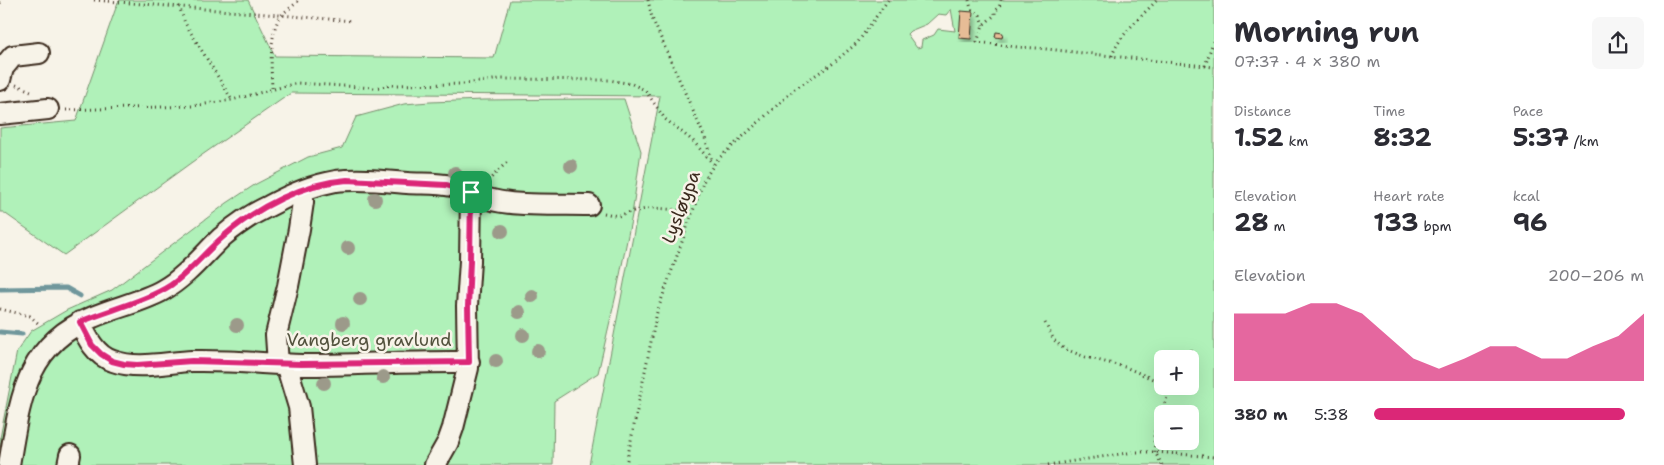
<!DOCTYPE html>
<meta charset="utf-8">
<style>
:root{--surface:#fff;--page:#f7f7f7;--text:#2b2b33;--muted:#7c7c81;--accent:#db2777}
body{margin:0;font-family:"Shantell Sans",sans-serif;background:var(--page);color:var(--text);height:100vh;display:flex;flex-direction:column;font-size:19px;white-space:nowrap}
*{box-sizing:border-box;margin:0}
p{font-size:16px;color:var(--muted)}
.icon{flex:none;width:28px;height:28px;fill:none;stroke:currentColor;stroke-width:2;stroke-linecap:round;stroke-linejoin:round}
.map{position:relative;flex:1;overflow:hidden}
.details{display:flex;flex-direction:column;background:var(--surface);width:450px}
.details>*{flex:none}
.controls{position:absolute;left:1154px;top:350px;display:grid;gap:10px}
.controls a{display:grid;place-items:center;width:45px;height:45px;border-radius:8px;background:var(--surface);box-shadow:0 5px 20px #0002;font-size:25px}
.pin{position:absolute;display:grid;place-items:center;width:42px;height:42px;color:#fff;margin:-21px;border-radius:10px;box-shadow:0 2px 8px #0006}
.round{display:grid;place-items:center;flex:none;width:52px;height:52px;border-radius:8px;background:var(--page)}
.overview{display:flex;align-items:center;justify-content:space-between;height:85px;padding:0 20px}
h1{font-size:28px;font-weight:700;line-height:38px}
.figures{display:grid;grid-template-columns:repeat(3,1fr);gap:8px;height:85px;padding:5px 20px}
.figures div{display:grid;align-content:center}
.figures b{font-size:25px;font-weight:700}
.figures small{font-size:14px;font-weight:400}
.figures p{font-size:14px}
.chart{height:140px;padding:10px 20px}
.chart p{display:flex;justify-content:space-between}
.chart svg{width:100%;height:90px;margin-top:5px;fill:var(--accent);opacity:.7}
ul{padding:0 20px;list-style:none;font-size:16px}
li{display:grid;grid-template-columns:80px 60px 1fr;align-items:center;height:38px}
li i{height:12px;border-radius:6px;background:var(--accent)}
main{display:flex;flex:1;min-height:0}
.map>svg:first-child{display:block}
.green{fill:#b0f1b9;stroke:#768e6c;fill-rule:evenodd}
.lines{fill:none;stroke-linecap:round;stroke-linejoin:round}
.stream{stroke:#6f979c;stroke-width:5}
.building{fill:#e6bc96;stroke:#3b2a1e;filter:url(#shadow)}
.minor-casing{stroke:#3b2a1e;stroke-width:24}
.path{stroke:#3b2a1e;stroke-width:3;stroke-dasharray:1 4;stroke-linecap:butt}
.minor{stroke:#f7f3e8;stroke-width:20}
.tree{fill:#9c9a8a}
.route-casing{stroke:#fff;stroke-width:10}
.route{stroke:#db2777;stroke-width:6}
.labels{text-anchor:middle;dominant-baseline:central;stroke-width:5;stroke-linejoin:round;paint-order:stroke}
.street-label{font-size:18px;fill:#3b2a1e;stroke:#f7f3e8}
.park-label{font-size:18px;fill:#52523d;stroke:#f7f3e8}
</style>
<main>
<div class="map">
<svg width="1214" height="465" viewBox="0 0 1214 465">
<defs>
<filter id="shadow"><feDropShadow dx="3" dy="5.5" stdDeviation="2.5" flood-color="#0004"/></filter>
</defs>
<rect width="100%" height="100%" fill="#f7f3e8"/>
<filter id="ink" filterUnits="userSpaceOnUse"><feTurbulence type="fractalNoise" baseFrequency=".02" numOctaves="2"/><feDisplacementMap in="SourceGraphic" scale="10" xChannelSelector="R" yChannelSelector="G"/><feConvolveMatrix kernelMatrix="1 2 1 2 8 2 1 2 1" color-interpolation-filters="sRGB"/></filter>
<g filter="url(#ink)">
<!-- green -->
<path class="green" d="M121,0H248L275,56L494,58L510,0H1214V465H589L660,96L291,93L192,162L64,255L3,212H0V128L76,121L118,2ZM951,9L955,31L938,29L934,35L922,40L921,47L917,48L907,34L910,31L927,24L938,14L946,15ZM1162,359H1190V386H1162ZM1162,414H1190V441H1162Z
M588,99H624L641,151L632,215L616,295L598,373L554,401L553,465H0V438L17,351L31,331L67,310L112,290L227,203L256,184L308,157L342,148L356,117L404,104L430,102L483,100Z"/>
<g class="lines">
<!-- stream -->
<path class="stream" d="M0,289L66,288L80,296
M0,332L22,334"/>
</g>
<!-- building -->
<path class="building" d="M961,11L973,12L971,39L959,38Z
M996,32L1003,33L1002,38L995,37Z"/>
<g class="lines">
<!-- minor casing -->
<g class="minor-casing">
<path id="minor" d="M0,80L3,68L13,56L39,53
M0,114L48,109
M80,322C87,338 96,356 113,361C138,370 167,362 192,361C229,360 266,364 302,365C358,365 413,361 469,362
M278,364L276,335L288,286L299,229L303,202V191
M286,364L299,407L305,465
M9,465C20,401 25,344 93,317C116,307 142,302 163,290C186,277 203,255 222,237C236,225 252,214 269,206C289,195 313,185 336,181C359,178 384,181 407,183C422,184 438,183 452,186C465,189 476,196 488,199C517,207 559,204 589,205
M68,465L70,455
M435,465L448,442L453,428L468,368L467,306L470,261L471,192"/>
</g>
<!-- path -->
<path class="path" d="M94,0L353,21
M648,0L652,18L705,138L712,161
M969,0L971,9L980,15L983,25
M1001,0L999,8L995,11V15L983,25L977,42L1017,47L1037,48L1214,67
M0,3L4,0
M179,6L185,23L232,100
M1112,56C1119,35 1142,16 1157,0
M1205,66L1214,39
M16,85L31,91
M272,88C271,70 269,30 281,16C286,10 294,6 299,0
M66,110L192,106L232,100L297,83L375,88L392,85L464,84L500,79L609,80L632,84L645,90L665,119L693,141L713,164
M488,181L507,162
M604,213L618,216L634,211L653,208L692,211
M0,309L30,316L40,325
M1045,323L1054,340L1063,348L1085,357L1125,367L1162,383
M1186,359L1193,348
M626,465L657,312L704,180L716,161L795,89L832,64L858,42L888,0
M1048,465L1134,452H1155L1214,457
M1162,465L1155,452L1154,437L1155,429L1167,397L1164,386"/>
<!-- minor -->
<use href="#minor" class="minor"/>
</g>
<!-- trees -->
<g class="tree">
<circle cx="571" cy="166" r="7"/>
<circle cx="455" cy="173" r="7"/>
<circle cx="375" cy="199" r="7"/>
<circle cx="502" cy="231" r="7"/>
<circle cx="348" cy="248" r="7"/>
<circle cx="532" cy="296" r="7"/>
<circle cx="360" cy="299" r="7"/>
<circle cx="519" cy="312" r="7"/>
<circle cx="343" cy="323" r="7"/>
<circle cx="237" cy="325" r="7"/>
<circle cx="523" cy="335" r="7"/>
<circle cx="538" cy="351" r="7"/>
<circle cx="496" cy="361" r="7"/>
<circle cx="383" cy="377" r="7"/>
<circle cx="324" cy="383" r="7"/>
</g>
</g>
<g class="lines" filter="url(#ink)">
<!-- route casing -->
<g class="route-casing">
<path id="route" d="M347,180L446,185L471,192L470,261L468,306L469,362L301,364L192,361L137,365L124,364L112,361L101,354L92,345L80,322C108,310 147,301 171,285C191,271 206,251 224,236C257,207 304,183 347,180Z"/>
</g>
<!-- route -->
<use href="#route" class="route"/>
</g>
<g class="labels">
<!-- street labels -->
<g class="street-label">
<text transform="translate(681 207) rotate(-69)">Lysløypa</text>
</g>
<!-- park labels -->
<g class="park-label">
<text x="369" y="340">Vangberg gravlund</text>
</g>
</g>
</svg>
<div class="controls">
<a>+</a>
<a>−</a>
</div>
<div class="pin" style="left:471px;top:192px;background:#1e9e55"><svg class="icon" aria-label="arrive" viewBox="0 0 24 24"><path d="M6 21V4h12l-3 4 3 4H6"/></svg></div>
</div>
<section class="details">
<div class="overview"><div><h1>Morning run</h1><p>07:37 · 4 × 380 m</p></div><a class="round"><svg class="icon" aria-label="share" viewBox="0 0 24 24"><path d="M12 15V3M7 8l5-5 5 5M5 13v7h14v-7"/></svg></a></div>
<div class="figures">
<div><p>Distance</p><b>1.52<small> km</small></b></div>
<div><p>Time</p><b>8:32</b></div>
<div><p>Pace</p><b>5:37<small> /km</small></b></div>
</div>
<div class="figures">
<div><p>Elevation</p><b>28<small> m</small></b></div>
<div><p>Heart rate</p><b>133<small> bpm</small></b></div>
<div><p>kcal</p><b>96</b></div>
</div>
<div class="chart"><p><span>Elevation</span>200–206 m</p>
<svg viewBox="0 0 160 44" preserveAspectRatio="none"><path d="M0 44V11L10 11L20 11L30 6L40 6L50 11L60 22L70 33L80 38L90 33L100 27L110 27L120 33L130 33L140 27L150 22L160 11V44z"/></svg>
</div>
<ul>
<li><b>380 m</b>5:38<i style="width:93%"></i></li>
</ul>
</section>
</main>
